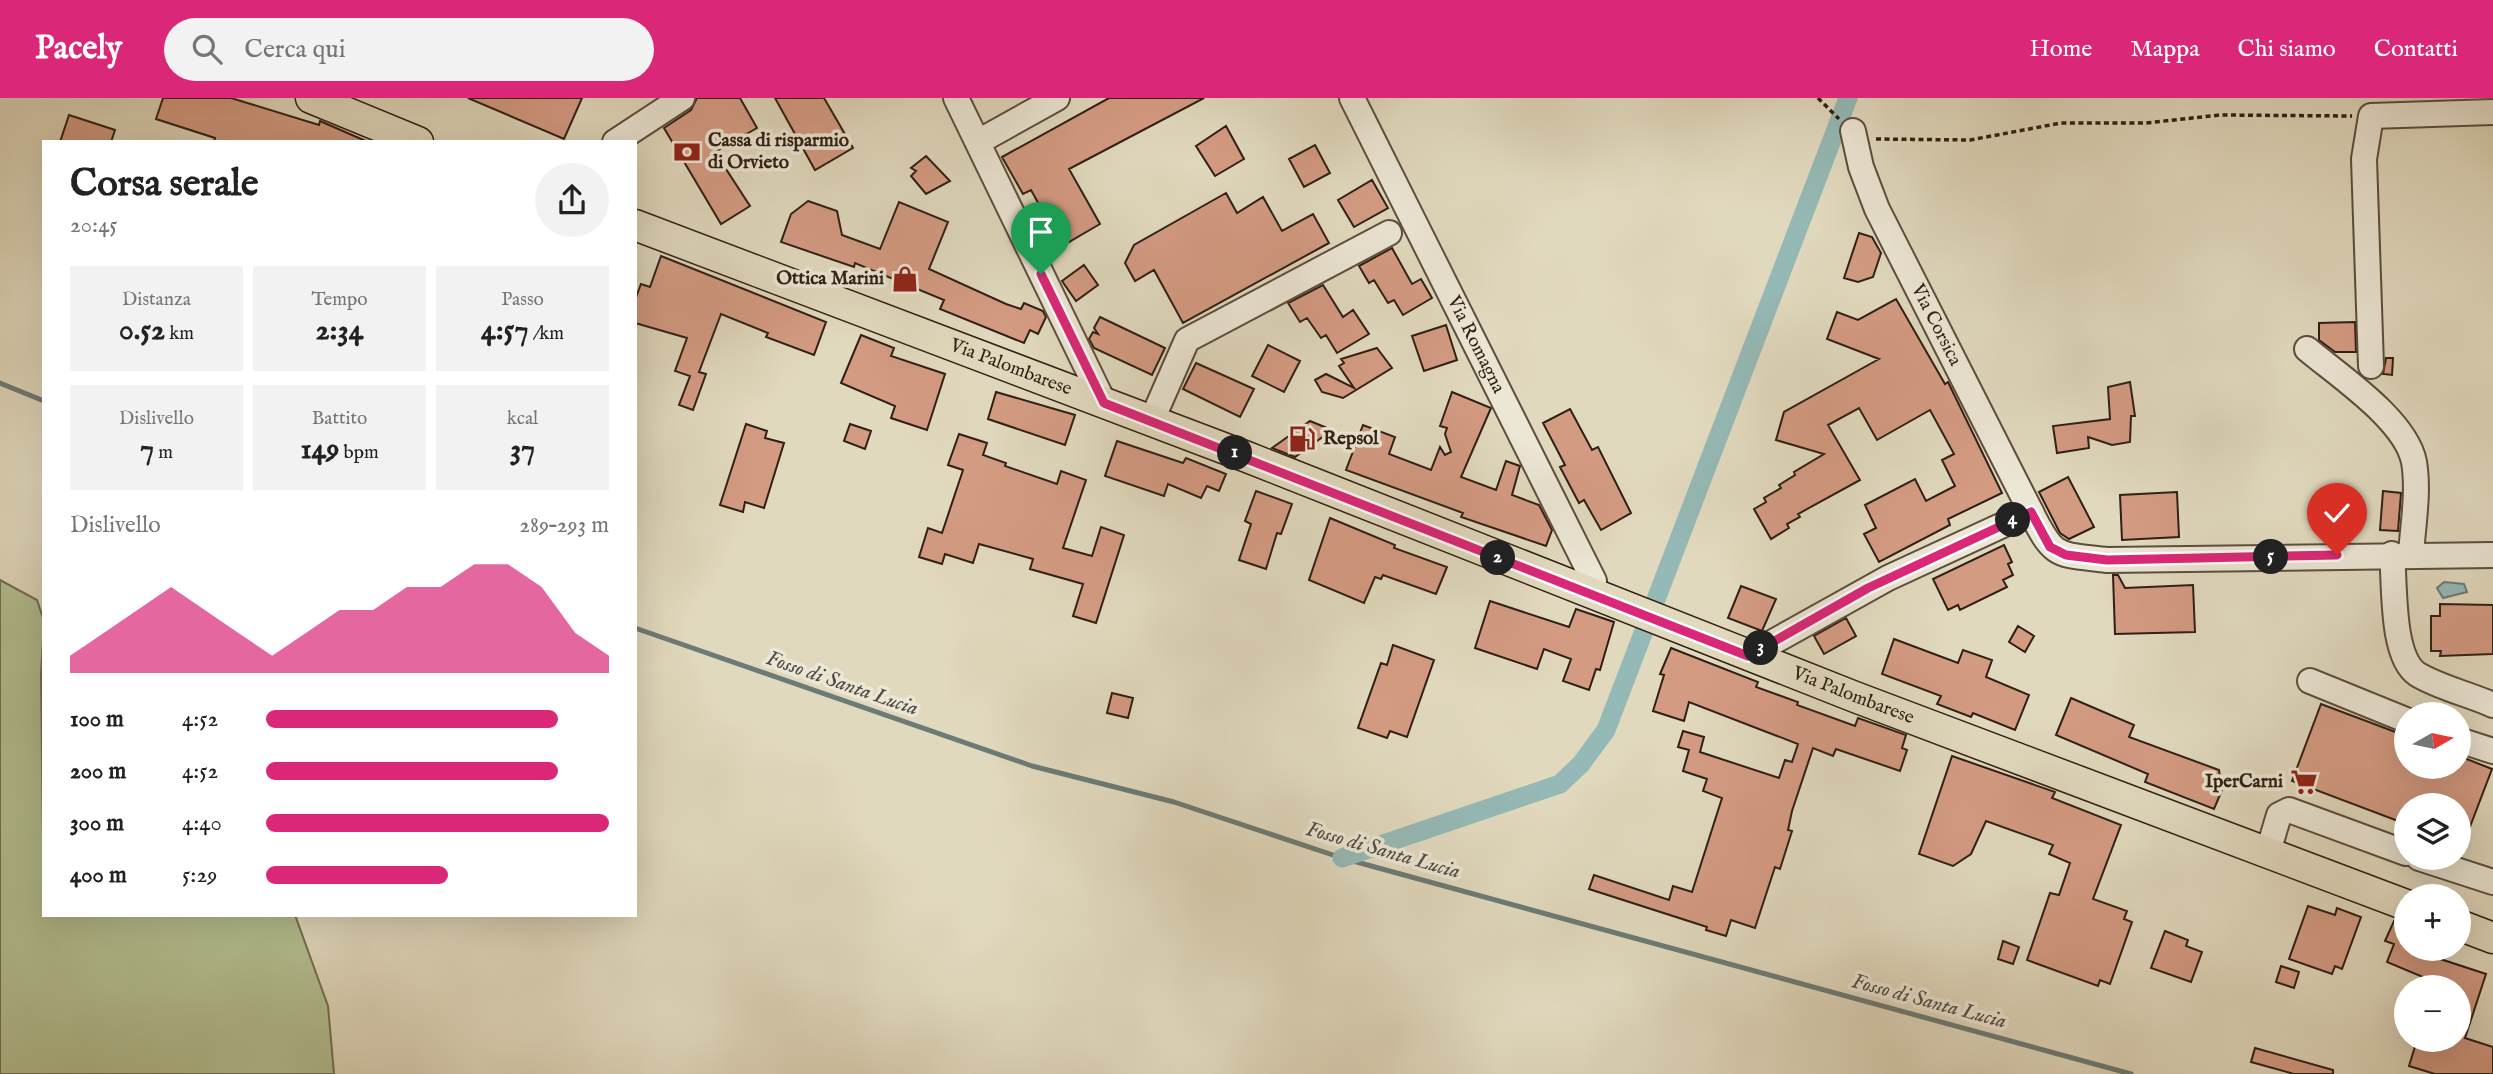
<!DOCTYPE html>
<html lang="it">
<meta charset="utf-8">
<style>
:root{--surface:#fff;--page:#f2f2f2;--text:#222;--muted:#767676;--accent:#db2777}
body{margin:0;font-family:"IM FELL English",serif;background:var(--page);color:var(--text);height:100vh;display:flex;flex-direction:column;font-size:26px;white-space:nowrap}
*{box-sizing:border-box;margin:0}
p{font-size:23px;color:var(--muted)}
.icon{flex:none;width:38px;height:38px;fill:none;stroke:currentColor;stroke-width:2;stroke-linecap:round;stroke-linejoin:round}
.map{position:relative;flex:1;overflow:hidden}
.side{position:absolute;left:42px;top:42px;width:595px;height:777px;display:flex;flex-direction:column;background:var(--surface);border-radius:0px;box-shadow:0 7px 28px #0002}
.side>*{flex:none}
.needle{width:46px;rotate:81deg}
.tools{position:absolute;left:2394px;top:604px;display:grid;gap:14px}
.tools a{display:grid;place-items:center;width:77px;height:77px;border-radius:50%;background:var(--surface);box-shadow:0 7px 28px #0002;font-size:35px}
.pin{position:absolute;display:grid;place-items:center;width:60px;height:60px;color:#fff;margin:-72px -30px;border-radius:50% 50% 50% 0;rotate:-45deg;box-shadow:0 0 7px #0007}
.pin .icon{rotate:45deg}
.km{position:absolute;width:35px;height:35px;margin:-18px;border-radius:50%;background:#222;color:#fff;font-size:19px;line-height:35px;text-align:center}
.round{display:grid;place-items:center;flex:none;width:74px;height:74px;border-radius:37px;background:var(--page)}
.overview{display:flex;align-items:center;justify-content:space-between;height:119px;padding:0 28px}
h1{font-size:38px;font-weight:700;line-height:52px}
.stats{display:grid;grid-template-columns:repeat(3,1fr);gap:10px;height:119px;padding:7px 28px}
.stats div{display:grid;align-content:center;border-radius:0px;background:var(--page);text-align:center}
.stats b{font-size:30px;font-weight:700}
.stats small{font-size:19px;font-weight:400}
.stats p{font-size:19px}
.chart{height:196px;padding:14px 28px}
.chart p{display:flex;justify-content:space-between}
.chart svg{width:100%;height:126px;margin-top:7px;fill:var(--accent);opacity:.7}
ul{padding:0 28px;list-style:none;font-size:23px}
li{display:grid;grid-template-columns:112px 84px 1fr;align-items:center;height:52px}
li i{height:18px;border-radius:9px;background:var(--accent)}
header{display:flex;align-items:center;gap:42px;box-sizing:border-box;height:98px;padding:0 35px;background:var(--accent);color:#fff}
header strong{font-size:33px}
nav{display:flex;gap:38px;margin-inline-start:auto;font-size:24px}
.search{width:490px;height:63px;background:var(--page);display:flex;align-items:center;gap:18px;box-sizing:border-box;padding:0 24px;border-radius:38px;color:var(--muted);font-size:26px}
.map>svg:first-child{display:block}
.green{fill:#b3bf91;stroke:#716f52;stroke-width:2}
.water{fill:#95b9b6;stroke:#6c7b75;stroke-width:2}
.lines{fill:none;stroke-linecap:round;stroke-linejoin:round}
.stream{stroke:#6c7b75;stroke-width:5}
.canal{stroke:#95b9b6;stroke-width:19}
.building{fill:#d49b83;stroke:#2f1f14;stroke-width:2}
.minor-casing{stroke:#5c4e3e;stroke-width:28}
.major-casing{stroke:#2f1f14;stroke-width:33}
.path{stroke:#2f1f14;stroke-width:3.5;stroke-dasharray:5 3.5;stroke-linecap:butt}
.minor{stroke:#ece6d5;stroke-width:24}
.major{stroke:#e1d9be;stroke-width:30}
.route-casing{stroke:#fff;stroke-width:14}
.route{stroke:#db2777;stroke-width:9}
.labels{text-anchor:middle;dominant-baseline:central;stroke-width:7;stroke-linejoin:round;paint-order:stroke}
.poi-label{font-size:19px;font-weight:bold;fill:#2f1f14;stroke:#ece6d5;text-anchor:start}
.street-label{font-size:19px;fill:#2f1f14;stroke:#ece6d5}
.water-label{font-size:21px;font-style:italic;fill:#4e4d45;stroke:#ece6d5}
</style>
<header>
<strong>Pacely</strong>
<div class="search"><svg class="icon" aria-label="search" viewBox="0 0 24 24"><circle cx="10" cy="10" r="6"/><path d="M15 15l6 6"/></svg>Cerca qui</div>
<nav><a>Home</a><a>Mappa</a><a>Chi siamo</a><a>Contatti</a></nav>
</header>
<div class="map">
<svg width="2493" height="976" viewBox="0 0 2493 976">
<rect width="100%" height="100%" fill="#e1d9be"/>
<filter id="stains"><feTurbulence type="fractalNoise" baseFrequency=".00286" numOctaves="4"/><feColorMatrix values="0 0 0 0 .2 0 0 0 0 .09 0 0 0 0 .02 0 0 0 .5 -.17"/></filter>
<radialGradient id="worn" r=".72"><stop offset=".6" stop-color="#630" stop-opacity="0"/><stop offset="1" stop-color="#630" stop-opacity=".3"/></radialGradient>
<!-- green -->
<path class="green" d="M0,482L37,502L44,523L41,577L44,817H295L328,908L334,976H0Z"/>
<!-- water -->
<path class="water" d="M2444,484L2464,486L2467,494L2443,500L2437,490Z"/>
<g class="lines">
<!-- stream -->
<path class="stream" d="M0,285L44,303
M635,530L1032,668L1174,704L1342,760L2131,976"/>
<!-- canal -->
<path class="canal" d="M1342,760L1560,686L1581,666L1606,632L1848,0"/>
</g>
<!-- building -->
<path class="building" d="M163,0H231L319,27L320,23L368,44H214L215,40L156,21Z
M468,0H582L564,41Z
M697,0H740L757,30L715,54L750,108L721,126L664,30L691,12Z
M775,0H824L853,50L815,72Z
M1109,0H1204L1069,71L1100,126L1062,148L1031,92L1023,96L1002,59Z
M69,17L115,32L111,44H60Z
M1226,28L1244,61L1215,78L1196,48Z
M1315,47L1330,75L1304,89L1289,61Z
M926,58L950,83L926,96L911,78L916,73L911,70Z
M1372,82L1388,110L1354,129L1338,102Z
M1226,95L1237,115L1263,99L1282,133L1313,116L1329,145L1183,225L1154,172L1135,183L1125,165L1134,147Z
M808,103L837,113L842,137L880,151L899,104L948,124L929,171L1006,206L1021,211L1024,205L1043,213L1046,219L1038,236L1030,232L1024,245L940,211L944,202L855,165L854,169L781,144L791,116Z
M1859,135L1872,139L1881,155L1873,179L1858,184L1844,180Z
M1392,150L1412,186L1421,181L1432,200L1403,217L1394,202L1388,205L1374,182L1369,185L1359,168Z
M661,158L826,224L814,257L766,239L768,235L721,216L699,274L706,276L693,312L679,307L690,278L675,273L687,240L635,225V202L641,186L650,189Z
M1084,167L1098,187L1076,203L1062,183Z
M1323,187L1343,219L1353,212L1369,236L1337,255L1326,237L1321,240L1307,220L1300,224L1288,205Z
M1896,201L1945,286L1948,284L2002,395L1948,421L1950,427L1879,464L1864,436L1876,430L1865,407L1915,381L1926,403L1955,388L1942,362L1954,356L1930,312L1877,342L1859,310L1828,327L1860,382L1798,416L1800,419L1787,426L1789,430L1771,441L1754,411L1766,404L1764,400L1781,390L1779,387L1795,377L1794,374L1824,356L1776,342L1784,314L1879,261L1827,241L1837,214L1858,222Z
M1100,219L1165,250L1152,277L1094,250L1089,241L1093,234L1098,236L1094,230Z
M2355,224L2356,254H2335L2319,242V225Z
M1446,227L1457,262L1424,273L1412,238Z
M861,237L894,250L891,258L945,276L927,332L891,320L895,308L841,285Z
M1268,247L1300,263L1284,294L1252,278Z
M1377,250L1392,270L1343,300L1322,294L1315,282L1326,276L1354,290L1339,268L1344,265L1341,261Z
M2386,260H2393L2392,277L2383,276Z
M1196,265L1254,291L1240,319L1183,291Z
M2130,284L2135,318H2131L2130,344L2112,347L2088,339L2089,350L2057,355L2053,328L2110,321L2108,289Z
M996,294L1075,317L1065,347L988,321Z
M1452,294L1491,310L1461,379L1496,392L1506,363L1520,368L1512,397L1539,407L1552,432L1546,448L1461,419L1463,415L1346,372L1363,327L1395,339L1389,356L1431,372L1440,349L1445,357L1451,354L1445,336L1447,330L1440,328Z
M1570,311L1592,352L1598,349L1631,415L1601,432L1584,402L1579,405L1560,369L1565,367L1543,325Z
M1310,323L1332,332L1295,359L1272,350Z
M746,326L767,333L765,340L784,345L764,410L745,404L743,414L720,407Z
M850,326L871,333L865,351L844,343Z
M959,336L987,345L983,357L1006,365L1005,368L1057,386L1061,373L1086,382L1063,450L1092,458L1101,429L1124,437L1096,525L1073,518L1083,486L1030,471L1033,461L979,446L973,465L945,456L942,466L919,459L928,430L942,435L963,372L948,367Z
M1117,343L1183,365L1186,360L1226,376L1219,393L1207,388L1201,400L1168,386L1164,398L1105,378Z
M2068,379L2094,429L2069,441L2060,435L2039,394Z
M1256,393L1292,406L1281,436L1277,435L1266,471L1239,462L1251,426L1245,423Z
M2383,393L2401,395L2398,433L2380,432Z
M2177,394L2179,439L2122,442L2120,397Z
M1330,420L1395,447L1394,450L1447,469L1436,496L1383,477L1381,481L1375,479L1364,505L1309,482Z
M2004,447L2012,464L2008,466L2013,477L2003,482L2007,489L1960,512L1958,507L1948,512L1933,481Z
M2113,477H2118L2125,490L2193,487L2195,534L2115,536Z
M1741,488L1776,501L1762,533L1728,520Z
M1490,503L1569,529L1576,511L1614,524L1600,572L1596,571L1589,592L1563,583L1571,561L1544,551L1537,571L1475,550Z
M2440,506L2493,507V556L2440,558L2441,553H2431V518H2440Z
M1846,520L1856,538L1824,556L1814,538Z
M2018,528L2034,538L2025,554L2009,544Z
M1894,541L1958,565L1963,552L1992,562L1986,579L2029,597L2015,632L1973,615L1971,619L1937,606L1941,598L1882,576Z
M1393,547L1434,562L1407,639L1390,633L1387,640L1358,630L1381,565L1387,567Z
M1671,550L1758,584L1756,589L1798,604L1797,607L1855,628L1858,620L1906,637L1902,650L1907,652L1900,673L1836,651L1833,658L1813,650L1792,713L1788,732L1792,733L1780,771L1775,769L1755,830L1731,822L1726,838L1706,832L1707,829L1589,791L1594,777L1669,802L1673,788L1692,794L1722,700L1703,693L1707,681L1683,673L1689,652L1678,649L1683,633L1704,639L1700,654L1779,680L1785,662L1792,664L1798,646L1689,604L1684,623L1653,613L1664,577L1660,576Z
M1112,595L1133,600L1128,620L1107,615Z
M2071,600L2134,627L2129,639L2219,672L2222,692L2214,711L2145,684L2148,676L2056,637Z
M2321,606L2406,638V668H2459V658L2492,671L2460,755L2459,707H2406V726L2292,683Z
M1952,658L2055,694L2052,700L2121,727L2093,801L2127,813L2124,821L2132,824L2110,886L2100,882L2098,888L2027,862L2050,795L2059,797L2070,765L2049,756L2053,747L1986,723L1971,756L1953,768L1919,756Z
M2308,808L2335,817L2337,810L2361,819L2342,871L2335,868L2332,876L2289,861Z
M2394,823L2402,827L2406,824V850H2427L2425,856L2486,876L2465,940L2493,949V976H2435L2409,968L2417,942H2459V889H2434L2435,884L2387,864L2394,846L2385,843Z
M2165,833L2188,842L2186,848L2202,854L2191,884L2151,870Z
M2003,843L2019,849L2013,866L1998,861Z
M2281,868L2299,874L2294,890L2276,884Z
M2255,950L2333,972V976H2294L2251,964Z"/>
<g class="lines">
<!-- minor casing -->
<g class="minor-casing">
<g id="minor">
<path d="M956,0L1104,305"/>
<path id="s1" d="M1352,0L1594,483L1590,496"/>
<path id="s2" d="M1853,33L1861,69L1877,111L2031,414"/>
<path d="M615,44L682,0"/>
<path d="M978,44L1057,0"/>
<path d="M2307,251C2339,278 2406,322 2414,364C2419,393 2413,427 2411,456"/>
<path d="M2371,268L2364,61L2371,18L2493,14"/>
<path d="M1151,324L1187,242L1389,135"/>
<path d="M2392,456C2395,487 2391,558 2417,576C2440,590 2469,596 2493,607"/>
<path d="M1748,558L1888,480L2031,414C2054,461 2057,456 2107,462L2493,457"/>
<path d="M2310,583L2406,622"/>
<path d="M2459,642L2493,653"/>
<path d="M2268,754L2279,717L2289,712L2406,755"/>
<path d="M2419,760L2493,784"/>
</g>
</g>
<!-- major casing -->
<g class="major-casing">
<g id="major">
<path d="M311,0L418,44"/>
<path id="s3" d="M635,127L1247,359L1855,599L2406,807"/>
<path d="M2459,827L2493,840"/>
</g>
</g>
<!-- path -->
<path class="path" d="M1818,0L1839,21
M1876,41L1970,42L2061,25H2146L2220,17L2352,18"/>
<!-- minor -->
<use href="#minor" class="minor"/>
<!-- major -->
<use href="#major" class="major"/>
</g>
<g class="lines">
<!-- route casing -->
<g class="route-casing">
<path id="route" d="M1041,176L1104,305L1748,558L1868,490L2031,414L2050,449L2066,457L2107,462L2337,457"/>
</g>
<!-- route -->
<use href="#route" class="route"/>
</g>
<!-- icons -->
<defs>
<g id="bank-bare" transform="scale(2.1)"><path d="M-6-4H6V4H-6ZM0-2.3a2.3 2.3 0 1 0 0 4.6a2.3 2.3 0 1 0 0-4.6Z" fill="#8f2418" stroke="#ece6d5" stroke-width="2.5" paint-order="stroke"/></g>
<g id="shop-bare" transform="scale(2.1)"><path d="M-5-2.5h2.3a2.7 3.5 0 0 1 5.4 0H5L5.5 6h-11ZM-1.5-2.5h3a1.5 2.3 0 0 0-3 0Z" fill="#8f2418" stroke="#ece6d5" stroke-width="2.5" paint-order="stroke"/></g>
<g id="fuel-bare" transform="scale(2.1)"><path d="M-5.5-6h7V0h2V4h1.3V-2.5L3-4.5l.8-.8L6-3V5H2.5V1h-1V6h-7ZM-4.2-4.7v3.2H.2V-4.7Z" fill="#8f2418" stroke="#ece6d5" stroke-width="2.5" paint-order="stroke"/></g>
<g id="supermarket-bare" transform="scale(2.1)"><path d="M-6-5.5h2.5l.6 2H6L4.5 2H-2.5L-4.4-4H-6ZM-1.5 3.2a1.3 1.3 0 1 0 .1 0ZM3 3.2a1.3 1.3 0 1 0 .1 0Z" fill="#8f2418" stroke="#ece6d5" stroke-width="2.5" paint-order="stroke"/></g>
</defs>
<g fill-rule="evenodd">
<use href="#bank-bare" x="687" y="54"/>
<use href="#shop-bare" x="905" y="181"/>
<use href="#fuel-bare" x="1302" y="341"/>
<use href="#supermarket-bare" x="2304" y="684"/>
</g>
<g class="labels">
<!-- poi labels -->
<g class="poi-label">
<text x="708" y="43">Cassa di risparmio<tspan x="708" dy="22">di Orvieto</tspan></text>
<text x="884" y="181" text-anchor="end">Ottica Marini</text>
<text x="1323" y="341">Repsol</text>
<text x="2283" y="684" text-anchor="end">IperCarni</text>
</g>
<!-- street labels -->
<g class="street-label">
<text stroke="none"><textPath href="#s2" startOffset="212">Via Corsica</textPath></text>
<text stroke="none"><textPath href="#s1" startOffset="276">Via Romagna</textPath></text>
<text stroke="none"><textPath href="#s3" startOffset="402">Via Palombarese</textPath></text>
<text stroke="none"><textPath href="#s3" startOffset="1306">Via Palombarese</textPath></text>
</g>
<!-- water labels -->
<g class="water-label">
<text transform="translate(842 586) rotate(19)">Fosso di Santa Lucia</text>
<text transform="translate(1383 753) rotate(16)">Fosso di Santa Lucia</text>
<text transform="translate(1929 904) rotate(15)">Fosso di Santa Lucia</text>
</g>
</g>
<rect width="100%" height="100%" filter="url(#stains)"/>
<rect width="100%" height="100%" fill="url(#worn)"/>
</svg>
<div class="tools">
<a><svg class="needle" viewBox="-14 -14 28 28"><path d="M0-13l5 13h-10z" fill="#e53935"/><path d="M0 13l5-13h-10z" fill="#767676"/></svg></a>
<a><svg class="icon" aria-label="layers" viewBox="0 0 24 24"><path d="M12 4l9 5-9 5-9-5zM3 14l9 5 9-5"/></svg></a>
<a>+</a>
<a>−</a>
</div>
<div class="pin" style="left:1041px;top:176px;background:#1e9e55"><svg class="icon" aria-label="arrive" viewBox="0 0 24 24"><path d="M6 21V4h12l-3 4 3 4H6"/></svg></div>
<div class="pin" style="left:2337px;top:457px;background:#d93025"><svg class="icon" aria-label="check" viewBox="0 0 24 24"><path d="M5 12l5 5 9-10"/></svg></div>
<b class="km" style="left:1235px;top:355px">1</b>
<b class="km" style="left:1498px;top:460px">2</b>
<b class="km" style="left:1761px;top:550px">3</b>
<b class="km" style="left:2013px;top:422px">4</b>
<b class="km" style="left:2271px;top:459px">5</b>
<section class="side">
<div class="overview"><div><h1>Corsa serale</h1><p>20:45</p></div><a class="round"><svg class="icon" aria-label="share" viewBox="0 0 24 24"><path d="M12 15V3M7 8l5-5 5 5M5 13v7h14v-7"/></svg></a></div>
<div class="stats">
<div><p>Distanza</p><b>0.52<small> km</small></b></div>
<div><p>Tempo</p><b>2:34</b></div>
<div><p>Passo</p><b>4:57<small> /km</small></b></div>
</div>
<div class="stats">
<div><p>Dislivello</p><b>7<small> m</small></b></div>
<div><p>Battito</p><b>149<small> bpm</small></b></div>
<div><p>kcal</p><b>37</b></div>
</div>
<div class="chart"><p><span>Dislivello</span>289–293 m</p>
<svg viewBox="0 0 160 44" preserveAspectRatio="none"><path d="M0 44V38L10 30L20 22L30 14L40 22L50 30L60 38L70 30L80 22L90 22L100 14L110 14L120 6L130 6L140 14L150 30L160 38V44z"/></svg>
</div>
<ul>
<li><b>100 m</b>4:52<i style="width:85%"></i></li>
<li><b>200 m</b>4:52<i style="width:85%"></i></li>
<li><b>300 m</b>4:40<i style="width:100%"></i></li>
<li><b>400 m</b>5:29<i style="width:53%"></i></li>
</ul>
</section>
</div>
